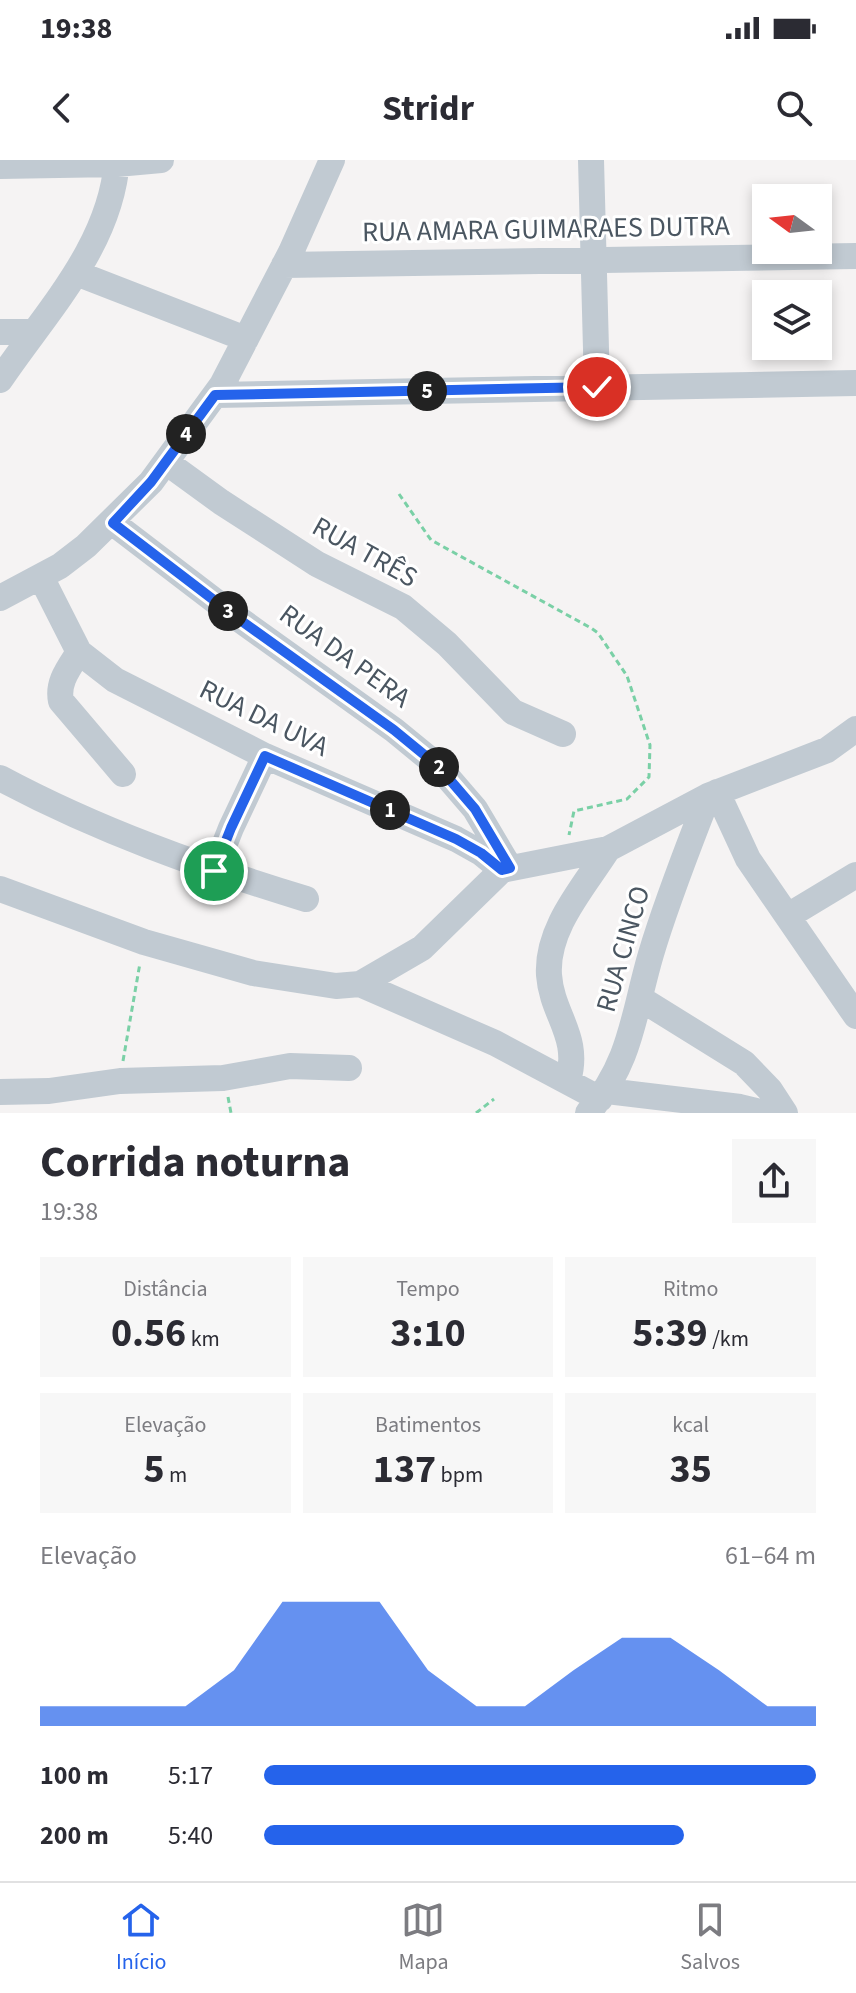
<!DOCTYPE html>
<html lang="pt">
<meta charset="utf-8">
<style>
:root{--surface:#fff;--page:#f7f7f7;--text:#2b2b33;--muted:#7c7c81;--line:#e1e1e2;--accent:#2563eb}
body{margin:0;font-family:"Source Sans 3",sans-serif;background:var(--page);color:var(--text);height:100vh;display:flex;flex-direction:column;font-size:30px;white-space:nowrap}
*{box-sizing:border-box;margin:0}
p{font-size:26px;color:var(--muted)}
.icon{flex:none;width:44px;height:44px;fill:none;stroke:currentColor;stroke-width:2;stroke-linecap:round;stroke-linejoin:round}
.map{position:relative;height:953px;overflow:hidden}
.side{display:flex;flex-direction:column;background:var(--surface);flex:1}
.side>*{flex:none}
.needle{width:52px;rotate:285deg}
.tools{position:absolute;left:752px;top:24px;display:grid;gap:16px}
.tools a{display:grid;place-items:center;width:80px;height:80px;border-radius:0px;background:var(--surface);box-shadow:0 4px 12px #0003;font-size:40px}
.pin{position:absolute;display:grid;place-items:center;width:68px;height:68px;color:#fff;margin:-34px;border:4px solid #fff;border-radius:50%;box-shadow:0 2px 8px #0007}
.km{position:absolute;width:40px;height:40px;margin:-20px;border-radius:50%;background:#222;color:#fff;font-size:22px;line-height:40px;text-align:center}
.round{display:grid;place-items:center;flex:none;width:84px;height:84px;border-radius:0px;background:var(--page)}
.summary{display:flex;align-items:center;justify-content:space-between;height:136px;padding:0 40px}
h1{font-size:44px;font-weight:700;line-height:60px}
.metrics{display:grid;grid-template-columns:repeat(3,1fr);gap:12px;height:136px;padding:8px 40px}
.metrics div{display:grid;align-content:center;border-radius:0px;background:var(--page);text-align:center}
.metrics b{font-size:40px;font-weight:700}
.metrics small{font-size:22px;font-weight:400}
.metrics p{font-size:22px}
.chart{height:224px;padding:16px 40px}
.chart p{display:flex;justify-content:space-between}
.chart svg{width:100%;height:144px;margin-top:8px;fill:var(--accent);opacity:.7}
ul{padding:0 40px;list-style:none;font-size:26px}
li{display:grid;grid-template-columns:128px 96px 1fr;align-items:center;height:60px}
li i{height:20px;border-radius:10px;background:var(--accent)}
.status{display:flex;justify-content:space-between;align-items:center;height:56px;padding:0 40px;background:var(--surface);direction:ltr}
.status svg{height:22px;fill:currentColor}
header{display:flex;justify-content:space-between;align-items:center;height:104px;padding:0 40px;background:var(--surface);font-size:36px;font-weight:700}
.menu{display:flex;justify-content:space-around;align-items:center;height:112px;border-top:2px solid var(--line);background:var(--surface);font-size:22px;color:var(--muted)}
.menu a{display:grid;justify-items:center;gap:4px}
.menu .on{color:var(--accent)}
.map>svg:first-child{display:block}
.lines{fill:none;stroke-linecap:round;stroke-linejoin:round}
.path{stroke:#7ad0a6;stroke-width:3;stroke-dasharray:6 4;stroke-linecap:butt}
.minor{stroke:#c1cad2;stroke-width:26}
.route-casing{stroke:#fff;stroke-width:16}
.route{stroke:#2563eb;stroke-width:10}
.labels{text-anchor:middle;dominant-baseline:central;stroke-width:6;stroke-linejoin:round;paint-order:stroke}
.street-label{font-size:28px;fill:#4a5661;stroke:#fff}
</style>
<div class="status"><b>19:38</b><svg viewBox="0 0 49 12"><path d="M0 12V9h3v3zM5 12V6h3v6zM10 12V3h3v9zM15 12V0h3v12zM26 1h20v11H26zM47 4h2v5h-2z"/></svg></div>
<header><svg class="icon" aria-label="back" viewBox="0 0 24 24"><path d="M15 5l-7 7 7 7"/></svg>Stridr<svg class="icon" aria-label="search" viewBox="0 0 24 24"><circle cx="10" cy="10" r="6"/><path d="M15 15l6 6"/></svg></header>
<div class="map">
<svg width="856" height="953" viewBox="0 0 856 953">
<rect width="100%" height="100%" fill="#f5f3f3"/>
<g class="lines">
<!-- path -->
<path class="path" d="M399,334L431,380L591,468L598,473L627,516L650,585L649,617L627,639L574,651L569,675
M123,901L140,803
M228,937L231,953
M476,953L494,939"/>
<!-- minor -->
<path class="minor" d="M591,0L597,227
M0,6L117,4L161,0
M284,105L856,96
M76,113L246,179
M0,172H32
M0,220C45,153 111,86 117,0
M215,235L856,223
M166,302L221,342L317,404L403,447L447,484L513,552L563,574
M113,363L236,457L394,570L438,606L475,649L510,708
M41,417L79,492L115,520L265,596L456,679L481,693L502,710
M0,438L60,406L86,386L151,322L222,225L291,92L332,0
M79,492C69,508 57,522 61,541L123,614
M0,618C97,670 201,707 306,739
M717,632L748,699L856,856
M214,711L231,668L265,596
M0,729L144,782L253,813L336,826L360,824L422,788L502,710L608,689L708,636L827,590L856,569
M788,756L856,715
M360,824L495,883L600,939
M641,839L744,903L770,930L785,953
M568,921C581,876 552,856 549,815C546,768 584,727 608,689
M607,931L740,947L764,953
M0,932L49,931L120,921L223,918L290,906L349,908
M588,953C632,901 633,855 651,794C667,740 688,688 708,636"/>
</g>
<g class="lines">
<!-- route casing -->
<g class="route-casing">
<path id="route" d="M214,711L231,668L265,596L456,679L481,693L502,710L510,708L475,649L438,606L394,570L236,457L113,363L151,322L215,235L597,227"/>
</g>
<!-- route -->
<use href="#route" class="route"/>
</g>
<g class="labels">
<!-- street labels -->
<g class="street-label">
<text transform="translate(546 69) rotate(-1)">RUA AMARA GUIMARAES DUTRA</text>
<text transform="translate(365 392) rotate(29)">RUA TRÊS</text>
<text transform="translate(345 496) rotate(36)">RUA DA PERA</text>
<text transform="translate(264 558) rotate(26)">RUA DA UVA</text>
<text transform="translate(623 789) rotate(-74)">RUA CINCO</text>
</g>
</g>
</svg>
<div class="tools">
<a><svg class="needle" viewBox="-14 -14 28 28"><path d="M0-13l5 13h-10z" fill="#e53935"/><path d="M0 13l5-13h-10z" fill="#7c7c81"/></svg></a>
<a><svg class="icon" aria-label="layers" viewBox="0 0 24 24"><path d="M12 4l9 5-9 5-9-5zM3 14l9 5 9-5"/></svg></a>
</div>
<div class="pin" style="left:214px;top:711px;background:#1e9e55"><svg class="icon" aria-label="arrive" viewBox="0 0 24 24"><path d="M6 21V4h12l-3 4 3 4H6"/></svg></div>
<div class="pin" style="left:597px;top:227px;background:#d93025"><svg class="icon" aria-label="check" viewBox="0 0 24 24"><path d="M5 12l5 5 9-10"/></svg></div>
<b class="km" style="left:390px;top:650px">1</b>
<b class="km" style="left:439px;top:607px">2</b>
<b class="km" style="left:228px;top:451px">3</b>
<b class="km" style="left:186px;top:274px">4</b>
<b class="km" style="left:427px;top:231px">5</b>
</div>
<section class="side">
<div class="summary"><div><h1>Corrida noturna</h1><p>19:38</p></div><a class="round"><svg class="icon" aria-label="share" viewBox="0 0 24 24"><path d="M12 15V3M7 8l5-5 5 5M5 13v7h14v-7"/></svg></a></div>
<div class="metrics">
<div><p>Distância</p><b>0.56<small> km</small></b></div>
<div><p>Tempo</p><b>3:10</b></div>
<div><p>Ritmo</p><b>5:39<small> /km</small></b></div>
</div>
<div class="metrics">
<div><p>Elevação</p><b>5<small> m</small></b></div>
<div><p>Batimentos</p><b>137<small> bpm</small></b></div>
<div><p>kcal</p><b>35</b></div>
</div>
<div class="chart"><p><span>Elevação</span>61–64 m</p>
<svg viewBox="0 0 160 44" preserveAspectRatio="none"><path d="M0 44V38L10 38L20 38L30 38L40 27L50 6L60 6L70 6L80 27L90 38L100 38L110 27L120 17L130 17L140 27L150 38L160 38V44z"/></svg>
</div>
<ul>
<li><b>100 m</b>5:17<i style="width:100%"></i></li>
<li><b>200 m</b>5:40<i style="width:76%"></i></li>
</ul>
</section>
<nav class="menu">
<a class="on"><svg class="icon" aria-label="home" viewBox="0 0 24 24"><path d="M3 11l9-7 9 7M6 9v11h12V9"/></svg>Início</a>
<a><svg class="icon" aria-label="map" viewBox="0 0 24 24"><path d="M3 6l6-2 6 2 6-2v14l-6 2-6-2-6 2zM9 4v14M15 6v14"/></svg>Mapa</a>
<a><svg class="icon" aria-label="saved" viewBox="0 0 24 24"><path d="M7 4h10v16l-5-4-5 4z"/></svg>Salvos</a>
</nav>
